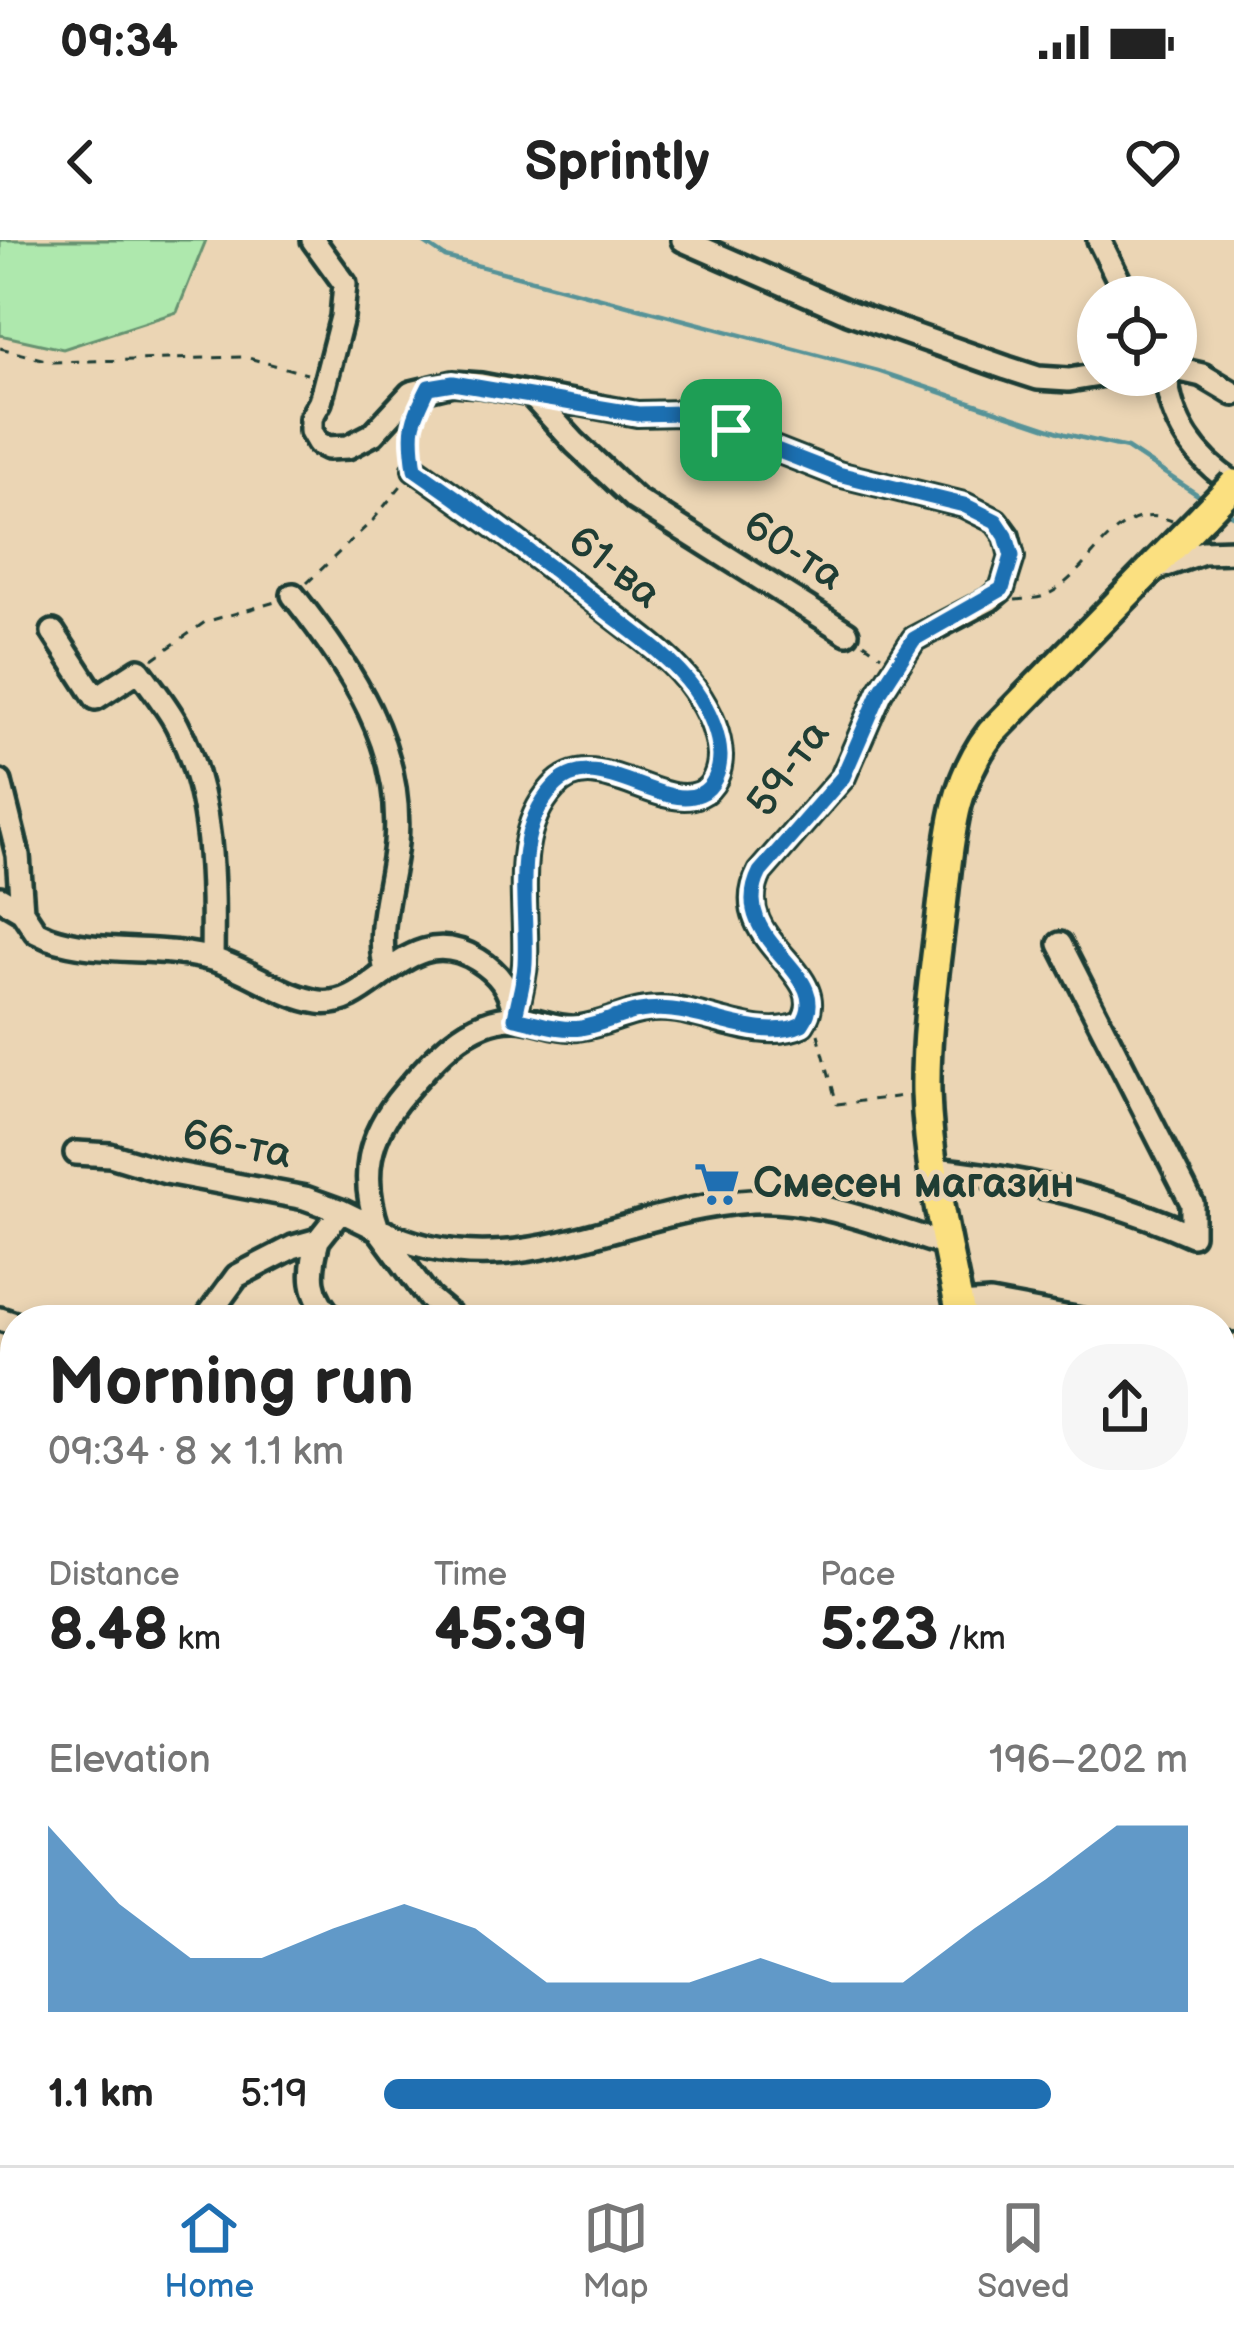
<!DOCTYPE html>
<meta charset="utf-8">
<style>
:root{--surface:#fff;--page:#f6f6f6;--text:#222;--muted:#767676;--line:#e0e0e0;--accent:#1f6fb2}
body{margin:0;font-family:"Balsamiq Sans",sans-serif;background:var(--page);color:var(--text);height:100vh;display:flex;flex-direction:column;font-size:45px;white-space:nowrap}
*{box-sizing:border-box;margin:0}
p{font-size:39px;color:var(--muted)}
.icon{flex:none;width:66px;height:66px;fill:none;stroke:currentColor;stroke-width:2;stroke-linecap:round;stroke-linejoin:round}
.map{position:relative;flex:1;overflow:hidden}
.drawer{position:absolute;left:0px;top:1065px;width:1236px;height:861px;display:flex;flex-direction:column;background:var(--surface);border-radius:48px 48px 0 0;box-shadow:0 6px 18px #0003}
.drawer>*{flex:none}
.controls{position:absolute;left:1077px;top:36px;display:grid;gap:24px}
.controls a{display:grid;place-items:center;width:120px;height:120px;border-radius:50%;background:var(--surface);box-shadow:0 6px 18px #0003;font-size:60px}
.pin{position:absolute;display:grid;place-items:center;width:102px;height:102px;color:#fff;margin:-51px;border-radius:24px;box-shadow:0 6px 18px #0006}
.round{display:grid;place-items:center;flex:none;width:126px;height:126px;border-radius:48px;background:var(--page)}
.overview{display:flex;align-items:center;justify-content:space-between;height:204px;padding:0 48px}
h1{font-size:66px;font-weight:600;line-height:90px}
.metrics{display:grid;grid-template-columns:repeat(3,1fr);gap:18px;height:204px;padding:12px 48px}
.metrics div{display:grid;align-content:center}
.metrics b{font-size:60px;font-weight:600}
.metrics small{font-size:33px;font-weight:400}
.metrics p{font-size:33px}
.chart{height:336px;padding:24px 48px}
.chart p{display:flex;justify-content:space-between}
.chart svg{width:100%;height:216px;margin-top:12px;fill:var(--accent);opacity:.7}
ul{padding:0 48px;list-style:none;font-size:39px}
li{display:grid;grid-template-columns:192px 144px 1fr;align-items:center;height:90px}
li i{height:30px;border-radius:15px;background:var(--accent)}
.status{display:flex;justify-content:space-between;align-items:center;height:84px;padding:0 60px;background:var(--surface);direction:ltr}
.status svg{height:33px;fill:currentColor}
header{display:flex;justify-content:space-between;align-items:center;height:156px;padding:0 48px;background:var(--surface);font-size:54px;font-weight:600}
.dock{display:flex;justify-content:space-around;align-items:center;height:168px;border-top:3px solid var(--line);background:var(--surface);font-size:33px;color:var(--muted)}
.dock a{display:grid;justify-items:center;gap:6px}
.dock .active{color:var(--accent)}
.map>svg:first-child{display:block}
.green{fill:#aee8ad;stroke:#669270;stroke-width:3}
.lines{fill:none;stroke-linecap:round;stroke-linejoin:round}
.stream{stroke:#579398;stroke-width:4.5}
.minor-casing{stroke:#1f3d34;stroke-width:30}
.major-casing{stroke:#1f3d34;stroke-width:36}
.path{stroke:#1f3d34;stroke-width:3;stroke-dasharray:9 9;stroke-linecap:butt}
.minor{stroke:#ebd5b4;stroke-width:21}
.major{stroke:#fbe080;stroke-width:27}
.major-bridge-casing{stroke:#1f3d34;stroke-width:36;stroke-linecap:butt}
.major-bridge{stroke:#fbe080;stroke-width:27}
.route-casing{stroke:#fff;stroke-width:24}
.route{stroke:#1f6fb2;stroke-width:15}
.labels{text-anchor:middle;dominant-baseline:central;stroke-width:9;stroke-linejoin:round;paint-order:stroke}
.street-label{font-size:42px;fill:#1f3d34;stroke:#ebd5b4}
.poi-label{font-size:42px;font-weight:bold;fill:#1f3d34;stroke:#ebd5b4;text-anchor:start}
</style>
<div class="status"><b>09:34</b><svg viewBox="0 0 49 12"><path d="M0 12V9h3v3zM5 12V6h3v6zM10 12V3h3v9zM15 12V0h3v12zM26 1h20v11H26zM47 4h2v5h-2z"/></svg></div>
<header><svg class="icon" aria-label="back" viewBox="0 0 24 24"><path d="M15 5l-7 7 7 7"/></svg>Sprintly<svg class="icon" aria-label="heart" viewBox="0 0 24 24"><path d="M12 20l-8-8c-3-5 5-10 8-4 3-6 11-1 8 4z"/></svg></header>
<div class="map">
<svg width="1234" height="1925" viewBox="0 0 1234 1925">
<rect width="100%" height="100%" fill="#ebd5b4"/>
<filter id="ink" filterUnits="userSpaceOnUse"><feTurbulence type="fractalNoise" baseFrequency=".00833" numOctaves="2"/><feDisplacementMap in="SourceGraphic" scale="24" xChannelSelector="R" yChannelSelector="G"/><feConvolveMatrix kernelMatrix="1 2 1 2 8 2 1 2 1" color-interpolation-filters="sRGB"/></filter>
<g filter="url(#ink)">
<!-- green -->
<path class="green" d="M0,0H206L177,72L63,109L0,95Z"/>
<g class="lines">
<!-- stream -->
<path class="stream" d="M420,0L445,17L878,131L1065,194L1127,208L1207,261
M1222,269L1234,276"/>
<!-- minor casing -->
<g class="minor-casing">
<path id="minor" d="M313,0L345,44L342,77L320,162L311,178V191L318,203L328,208L348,207L373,194L411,153L453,143L481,145L637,174L682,173L838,234L964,265L996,281L1007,296L1012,317L1002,349L989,360L914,399L880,452L843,537L760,632C723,702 838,732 802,784C766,802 715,776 677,770C633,764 616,783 578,788C556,790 536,778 515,778C468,777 431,821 404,853C367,896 360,937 378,989C508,1054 622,969 752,961C817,957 885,987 947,1005
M683,0L848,72L1007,128L1038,138L1069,140L1099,135
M1099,0L1127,57
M1176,129L1202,135L1234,154
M1166,135C1171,184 1194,217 1234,244
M533,157L575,203L635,259L847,393
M415,229C480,274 543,321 606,370C636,394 672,417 694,449C708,469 719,492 720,516C720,530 714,548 700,554C658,572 594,502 553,548C510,595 528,666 525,724C523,742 518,760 515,778
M1152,330L1203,312L1234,311
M293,355C351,428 404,506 396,603C392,646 375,689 386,731
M53,392L96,458L139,430C152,448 167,466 177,485C214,557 213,640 212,719
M0,542L18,615L22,671L36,692L49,698C102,716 162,704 215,720C250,730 283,757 319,762C373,770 408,676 478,720C499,733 509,748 514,771
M0,658L22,671
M76,913L110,915L166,932L305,958L341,971L378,989L429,1058L455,1080
M934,929C1020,938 1112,959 1192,995V963L1060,704
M318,1000C309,1033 308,1054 334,1080
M959,1065L990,1063L1081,1080
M0,1079L15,1084
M205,1080L237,1036L293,1007L318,1000L341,971
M1221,1104L1231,1105
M1221,1433L1234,1430
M0,1528L15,1522
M1221,1610L1234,1646
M0,1847H15
M1221,1859L1234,1871
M866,1911L923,1920L967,1911
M983,1925L1071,1911"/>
</g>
<!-- major casing -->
<g class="major-casing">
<path id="major" d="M962,1080C947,1005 928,928 926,852C925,787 936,722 943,658C950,598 953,542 991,493L1205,274
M1221,1909L1228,1925"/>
</g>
<!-- path -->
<path class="path" d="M0,108L53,122L245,117L307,134
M412,212L409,196L415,175
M307,343L373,280L404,242
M1015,360C1023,359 1036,359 1044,356C1091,337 1113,257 1172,281
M864,403L881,415
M153,419L205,382L279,361
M818,794L837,864L904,856"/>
<!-- minor -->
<use href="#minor" class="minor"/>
<!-- major -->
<use href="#major" class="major"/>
<!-- major-bridge casing -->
<g class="major-bridge-casing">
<path id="major-bridge" d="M1205,274L1234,244"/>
</g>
<!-- major-bridge -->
<use href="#major-bridge" class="major-bridge"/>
</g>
</g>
<g class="lines" filter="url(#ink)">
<!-- route casing -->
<g class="route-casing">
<path id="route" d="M453,143L638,174L682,173L838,234L964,265L996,281L1006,296L1012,316L1002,349L914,399L880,452L843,537L760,632C724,702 838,733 802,784C765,802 712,774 672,770C631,766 616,781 581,788C560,791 535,782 515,778C518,760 524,742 525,724C528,666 510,595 553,548C594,502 659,572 700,554C714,548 720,530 720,516C719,491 708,469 694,449C671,417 636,394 605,370C543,321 480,274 415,229C409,188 411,183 429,147Z"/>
</g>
<!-- route -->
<use href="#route" class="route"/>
</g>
<!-- icons -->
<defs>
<g id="supermarket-bare" transform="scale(3.6)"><path d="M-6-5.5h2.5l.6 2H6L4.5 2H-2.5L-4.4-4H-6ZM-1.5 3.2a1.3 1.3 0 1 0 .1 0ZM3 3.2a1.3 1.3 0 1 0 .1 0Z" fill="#1f6fb2" stroke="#ebd5b4" stroke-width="2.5" paint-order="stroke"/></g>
</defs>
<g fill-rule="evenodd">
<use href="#supermarket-bare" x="717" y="944"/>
</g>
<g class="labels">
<!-- street labels -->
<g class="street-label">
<text transform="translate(793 311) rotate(33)">60-та</text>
<text transform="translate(614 328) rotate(38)">61-ва</text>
<text transform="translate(789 529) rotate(-54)">59-та</text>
<text transform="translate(237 905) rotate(11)">66-та</text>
</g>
<!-- poi labels -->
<g class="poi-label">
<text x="753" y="944">Смесен магазин</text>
</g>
</g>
</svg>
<div class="controls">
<a><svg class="icon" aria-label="locate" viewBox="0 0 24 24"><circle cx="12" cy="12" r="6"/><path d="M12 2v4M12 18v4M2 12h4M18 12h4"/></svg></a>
</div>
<div class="pin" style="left:731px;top:190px;background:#1e9e55"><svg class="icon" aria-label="arrive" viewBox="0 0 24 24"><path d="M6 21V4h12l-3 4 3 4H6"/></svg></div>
<section class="drawer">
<div class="overview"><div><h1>Morning run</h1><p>09:34 · 8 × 1.1 km</p></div><a class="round"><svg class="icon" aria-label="share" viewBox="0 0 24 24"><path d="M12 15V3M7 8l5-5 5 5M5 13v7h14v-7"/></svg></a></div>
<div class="metrics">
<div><p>Distance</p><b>8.48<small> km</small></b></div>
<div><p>Time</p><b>45:39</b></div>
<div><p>Pace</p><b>5:23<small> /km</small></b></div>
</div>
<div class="chart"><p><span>Elevation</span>196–202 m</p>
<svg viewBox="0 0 160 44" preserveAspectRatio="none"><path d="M0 44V6L10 22L20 33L30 33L40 27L50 22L60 27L70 38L80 38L90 38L100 33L110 38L120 38L130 27L140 17L150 6L160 6V44z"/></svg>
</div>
<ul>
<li><b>1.1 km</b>5:19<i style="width:83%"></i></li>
</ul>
</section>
</div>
<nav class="dock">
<a class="active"><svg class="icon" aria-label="home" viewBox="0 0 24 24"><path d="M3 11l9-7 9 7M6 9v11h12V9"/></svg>Home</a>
<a><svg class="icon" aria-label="map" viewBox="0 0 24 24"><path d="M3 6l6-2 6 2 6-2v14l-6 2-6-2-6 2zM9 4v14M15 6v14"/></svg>Map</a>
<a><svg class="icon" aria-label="saved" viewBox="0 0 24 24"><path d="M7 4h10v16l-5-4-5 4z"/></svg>Saved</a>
</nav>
